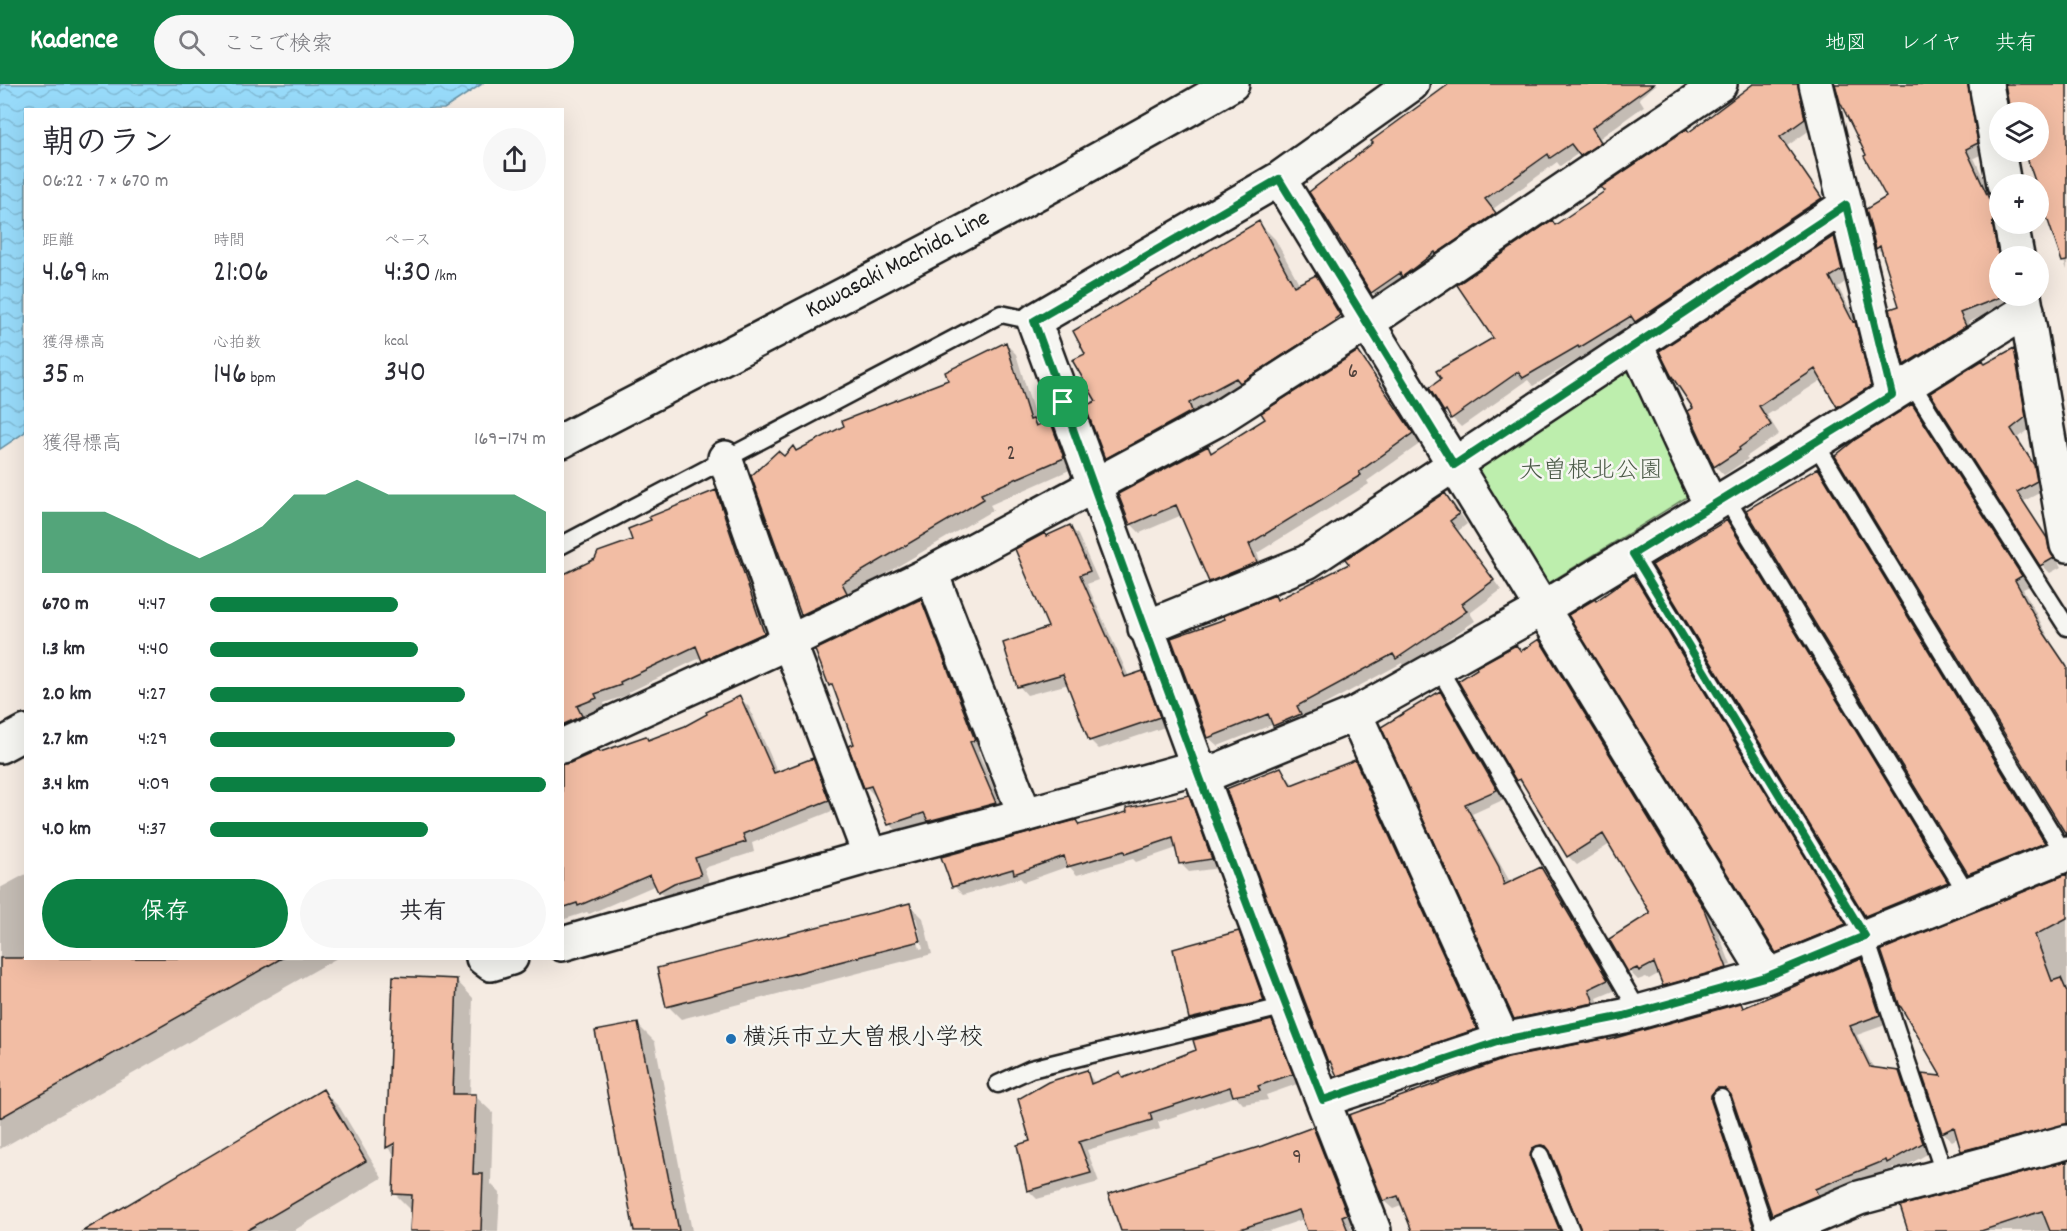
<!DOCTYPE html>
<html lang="ja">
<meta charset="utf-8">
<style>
:root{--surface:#fff;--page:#f7f7f7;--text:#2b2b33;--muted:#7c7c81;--accent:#0b8043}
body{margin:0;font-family:Dekko,"Klee One",sans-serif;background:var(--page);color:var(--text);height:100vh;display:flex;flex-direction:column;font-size:22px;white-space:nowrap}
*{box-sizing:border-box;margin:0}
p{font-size:20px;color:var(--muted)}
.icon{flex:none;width:33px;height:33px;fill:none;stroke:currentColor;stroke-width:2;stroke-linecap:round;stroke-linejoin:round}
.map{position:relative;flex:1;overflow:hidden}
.drawer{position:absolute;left:24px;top:24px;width:540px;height:852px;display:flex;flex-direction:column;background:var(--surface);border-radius:0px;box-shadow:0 6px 24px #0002}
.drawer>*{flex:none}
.controls{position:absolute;left:1989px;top:18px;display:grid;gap:12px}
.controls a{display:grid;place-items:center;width:60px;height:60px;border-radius:50%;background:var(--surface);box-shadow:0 6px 24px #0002;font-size:30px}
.pin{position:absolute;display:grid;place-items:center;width:51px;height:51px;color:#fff;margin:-26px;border-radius:12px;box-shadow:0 3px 9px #0006}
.round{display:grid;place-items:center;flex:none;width:63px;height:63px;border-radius:32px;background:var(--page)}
.summary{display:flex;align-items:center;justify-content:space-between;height:102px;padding:0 18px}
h1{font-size:33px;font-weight:600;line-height:45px}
.stats{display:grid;grid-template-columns:repeat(3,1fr);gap:9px;height:102px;padding:6px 18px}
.stats div{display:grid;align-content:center}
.stats b{font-size:30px;font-weight:600}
.stats small{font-size:16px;font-weight:400}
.stats p{font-size:16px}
.chart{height:168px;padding:12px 18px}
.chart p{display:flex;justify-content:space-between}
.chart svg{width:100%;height:108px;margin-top:6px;fill:var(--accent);opacity:.7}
.primary-button{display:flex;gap:12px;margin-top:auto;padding:12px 18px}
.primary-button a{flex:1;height:69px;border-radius:36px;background:var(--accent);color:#fff;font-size:24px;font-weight:600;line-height:69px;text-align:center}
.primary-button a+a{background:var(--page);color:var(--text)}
ul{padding:0 18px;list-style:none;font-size:20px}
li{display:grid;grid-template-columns:96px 72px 1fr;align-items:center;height:45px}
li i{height:15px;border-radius:8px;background:var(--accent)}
header{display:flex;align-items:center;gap:36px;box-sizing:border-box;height:84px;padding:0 30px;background:var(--accent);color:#fff}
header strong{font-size:28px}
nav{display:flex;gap:33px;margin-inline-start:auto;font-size:21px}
.search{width:420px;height:54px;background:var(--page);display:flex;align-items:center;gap:15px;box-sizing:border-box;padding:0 21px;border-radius:33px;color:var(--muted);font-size:22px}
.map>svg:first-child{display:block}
.green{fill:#bdeead;stroke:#6c8564;stroke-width:1.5}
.water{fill:url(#water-waves);stroke:#668fa1;stroke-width:1.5}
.shadow{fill:#0003;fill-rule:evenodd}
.building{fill:#f2bda4;stroke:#1c1c1c;stroke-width:1.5}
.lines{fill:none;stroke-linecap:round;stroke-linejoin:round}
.service-casing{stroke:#1c1c1c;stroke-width:21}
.minor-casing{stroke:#1c1c1c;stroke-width:38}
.secondary-casing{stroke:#1c1c1c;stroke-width:38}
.service{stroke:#f6f6f2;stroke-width:16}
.minor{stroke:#f6f6f2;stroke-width:33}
.secondary{stroke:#f6f6f2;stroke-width:33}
.route-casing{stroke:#fff;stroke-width:12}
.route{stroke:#0b8043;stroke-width:8}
.poi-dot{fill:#1f6fb2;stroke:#f6f6f2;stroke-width:2}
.labels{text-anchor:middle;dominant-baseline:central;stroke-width:5;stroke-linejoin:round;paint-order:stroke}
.number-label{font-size:21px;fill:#52443e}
.street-label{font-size:24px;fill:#1c1c1c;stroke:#f6f6f2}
.park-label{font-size:24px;fill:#4c5b48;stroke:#f6f6f2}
.poi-label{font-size:24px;fill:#1c1c1c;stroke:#f6f6f2;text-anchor:start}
</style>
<header>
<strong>Kadence</strong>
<div class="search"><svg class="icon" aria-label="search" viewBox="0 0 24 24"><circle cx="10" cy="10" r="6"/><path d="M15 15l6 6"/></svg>ここで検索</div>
<nav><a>地図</a><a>レイヤ</a><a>共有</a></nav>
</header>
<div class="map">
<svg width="2067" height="1147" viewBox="0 0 2067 1147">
<defs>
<pattern id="water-waves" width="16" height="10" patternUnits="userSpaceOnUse" patternTransform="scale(1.5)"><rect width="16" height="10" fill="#98dbfa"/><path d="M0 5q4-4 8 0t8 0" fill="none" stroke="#82bbd6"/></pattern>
</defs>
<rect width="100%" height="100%" fill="#f5ebe2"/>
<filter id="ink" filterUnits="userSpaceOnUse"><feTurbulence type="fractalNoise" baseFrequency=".0167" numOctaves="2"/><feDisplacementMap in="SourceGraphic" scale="12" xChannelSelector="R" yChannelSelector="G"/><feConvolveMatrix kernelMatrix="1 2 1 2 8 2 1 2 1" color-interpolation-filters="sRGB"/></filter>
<g filter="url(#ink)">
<!-- green -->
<path class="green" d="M1619,282L1631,284L1687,413L1549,499H1539L1469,382Z"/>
<!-- water -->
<path class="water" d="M0,0H482L444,25L26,26L25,348L0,365Z"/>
<!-- shadow -->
<path class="shadow" d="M1452,0H1657L1639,14L1644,22L1600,54L1609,67L1590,80L1579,69L1560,82L1557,78L1493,125L1503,139L1381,217L1372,208Z
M1757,0H1809L1813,44L1787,62L1830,124L1589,272L1587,270L1533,302L1528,296L1461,343L1445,327L1495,255L1555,142Z
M1837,0H1974L1986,68L1974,74L2000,129L2005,172H2000V212H2017L2014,219L1968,238L1974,251L1914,289L1905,280L1892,226L1900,223L1884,171L1877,164L1868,125L1888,113Z
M2015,0H2067V186L2045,122L2031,68H2038V28H2022Z
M1259,139L1275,155L1300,201L1315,192L1332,209L1356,248L1122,390L1106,374L1098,318L1087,271Z
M1834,154L1842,162L1850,195L1838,203L1859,243L1879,311L1847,331L1839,322L1823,295L1767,331L1779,350L1746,373L1748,375L1724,391L1715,382L1695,324Z
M1006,260L1016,270L1038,343L1050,338L1060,348L1074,384L990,421L993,426L851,510L813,541L802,531L753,392L784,374L950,296Z
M2014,266L2022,274L2034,342L2018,354L2042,391L2045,406L2024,417L2055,464L2057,475L2061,483L2050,489L2042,481L1932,310L1983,277L1987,281Z
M1357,269L1366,278L1421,359L1367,397L1369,400L1257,469L1264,487L1219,506L1210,497L1182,431L1140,449L1131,440L1208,363L1214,370L1268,335Z
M1912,322L1921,331L2030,502L2023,505L2050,556L2067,581V751Z
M1818,386L1827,395L2053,768L1978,798L1969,789Z
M716,408L725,417L773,558L713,586L702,573L629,608L630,610L604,619L605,623L585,631L590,642L562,655V493L634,457Z
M1445,411L1454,420L1467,440L1458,447L1501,506L1470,529L1475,537L1406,583L1402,579L1305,631L1309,639L1283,650L1274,640L1218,662L1209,654L1227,536L1275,513L1279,517L1351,481Z
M1727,438L1736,447L1956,807L1875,840L1866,831Z
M1069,442L1078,451L1098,496L1087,500L1129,593L1142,588L1151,597L1168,642L1099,665L1090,656L1069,600L1027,611L1019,602L1050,544L1046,453Z
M1634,494L1643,503L1853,849L1786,877L1777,868Z
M921,517L929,525L983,665L978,667L1004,728L938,746L931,739L899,749L890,740L877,712H875L866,703L856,660L837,608L830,601Z
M1539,557L1548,565L1712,833L1731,881L1667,899V902L1732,884L1735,893L1674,910L1665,901L1660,889L1649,895L1646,893L1638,896L1629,887L1652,830L1610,760L1577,781L1568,772L1527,705L1518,696L1522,568Z
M1440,609L1449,618L1505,715L1472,730L1509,796L1541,785L1550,794L1616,906L1597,914L1602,928L1524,943L1515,934L1383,643Z
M740,614L749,623L778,689L813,676L822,686L837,725L752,759L754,768L704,784L710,800L684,808L669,817L659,807L656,801L589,830L587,828L562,836V682L646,654L649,657L686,643Z
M1355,677L1365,688L1487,955L1349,1001L1338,991L1329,977L1280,685L1294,701Z
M1188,713L1197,722L1220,784L1189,788L1180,779L1177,764L1136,778L1133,775L1077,791L1069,782L1024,798L1020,794L963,811L954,802L1076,738L1080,742Z
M26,790V874H337L0,1065V804Z
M2067,792V1049L1972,1075L1963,1066L1959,1053L1952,1057L1943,1048L1944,994Z
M910,821L923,834L932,870L681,935L668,922ZM912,834H916L923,864L920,865Z
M1238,849L1247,858L1272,925L1199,943L1190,934Z
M1861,876L1870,885L1888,940L1857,951L1874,985L1898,988L1907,998L1931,1068L1897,1087L1894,1084L1822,1114L1782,1139L1773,1130L1733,1012L1726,1013L1761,1147H1582L1552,1069L1545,1070L1564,1147H1414L1404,1121L1393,1125L1384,1117L1609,958L1741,921L1745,925Z
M394,894L456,896L473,914L470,1012H475L493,1029L491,1100L500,1109L498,1147H412L413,1128L395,1110L396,1072L388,1064Z
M1271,938L1280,947L1300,999L1266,1011L1268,1016L1243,1020L1236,1012L1158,1038L1160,1045L1087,1066L1099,1098L1037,1115L1028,1106L1032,1058L1086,988L1096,1000L1119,989L1125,995Z
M637,940L655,958L692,1147H636Z
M323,1007L340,1024L382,1094L293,1147H86Z
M1313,1045L1322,1054L1355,1139L1350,1141L1353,1147H1308L1304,1135L1269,1147H1122L1110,1111Z
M2067,1079V1147H1909Z"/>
<!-- building -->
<path class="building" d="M1449,0H1653L1592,44L1601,58L1580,72L1571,60L1550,74L1548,70L1485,115L1496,129L1436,170L1435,168L1402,193L1400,189L1371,209L1348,172H1350L1309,108L1373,59L1371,57Z
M1753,0H1798L1805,35L1780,53L1822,114L1635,238L1631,232L1579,264L1578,262L1523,294L1518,288L1451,335L1446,326L1444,328L1429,304L1441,295L1436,287L1493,254L1457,201L1552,136L1555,141L1605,107L1601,103L1687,45L1689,48Z
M1835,0H1968L1978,59L1966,65L1996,130L1993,134V143L2000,178V212H2003L1960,229L1966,242L1904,281L1890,225L1899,222L1880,162L1876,165L1866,125L1886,113L1864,72L1866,71L1840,18Z
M2005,0H2067V177L2062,178L2038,107V100H2036L2025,68H2038V28H2010Z
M1259,137L1294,202L1316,191L1340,231L1335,235L1336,237L1240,299L1236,294L1189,319L1192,327L1105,375L1085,322L1096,317L1072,276L1085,270L1073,247Z
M1834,152L1842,186L1830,193L1853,238L1855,237L1871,302L1837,323L1815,285L1759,322L1771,341L1739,364L1740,366L1714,383L1688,327L1693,324L1671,291L1659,267Z
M1006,258L1030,336L1033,335L1036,342L1050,336L1064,374L981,410L984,415L842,499L847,509L801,531L751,392L778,367L784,372L793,362L796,367L844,342L842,337L948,296L945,288Z
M2014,264L2026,333L2011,345L2034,381L2037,397L2017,408L2047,454L2049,465L2054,474L2040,482L1930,309L1983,276L1985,280Z
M1358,267L1413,349L1359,388L1361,391L1249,460L1257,478L1209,498L1176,421L1130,441L1118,410L1208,362L1211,369L1265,335L1261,329Z
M1912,320L2022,492L2015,496L2042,546L2067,583V752L1835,372L1856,355Z
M1818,384L2045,759L1968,790L1746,426Z
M716,406L764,549L702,577L696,562L620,598L621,601L595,610L597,614L577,622L582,632L562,641V491L595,475L598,468L632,456L628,445L651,436L649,433Z
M1445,409L1459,430L1450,437L1494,496L1462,520L1467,527L1396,575L1393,570L1297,622L1301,630L1273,642L1268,630L1208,654L1171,554L1225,535L1223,532L1275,511L1277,516L1349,480L1345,475Z
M1727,436L1948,798L1865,832L1652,481Z
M1070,441L1090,487L1080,491L1125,593L1143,587L1160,633L1089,657L1063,590L1017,603L1003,559L1048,543L1015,465L1045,449L1046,452Z
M1633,491L1634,492L1846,840L1776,869L1568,531L1595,515L1596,517Z
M921,515L975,656L970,658L996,719L928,737L924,729L888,741L871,702L864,704L848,662L854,660L832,600L829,602L815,566Z
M1539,555L1703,823L1727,884L1663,902L1654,879L1639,887L1637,884L1628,888L1609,855L1650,829L1603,750L1567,773L1520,695L1516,697L1458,597L1477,585L1476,583L1516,561L1521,567Z
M1440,607L1497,706L1465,720L1499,783L1504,801L1541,783L1608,896L1589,905L1594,919L1514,935L1381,643Z
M740,612L774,689L813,674L829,716L743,750L746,758L695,774L701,791L674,799L658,808L650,791L578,822L577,819L562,824V680L570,679L599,666L600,668L646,652L648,656L685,642L707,630L706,628Z
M1355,676L1477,945L1337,992L1330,977L1328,978L1304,915L1226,705L1281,683L1291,701Z
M1189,711L1212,775L1179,780L1173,754L1125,770L1124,767L1067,783L1064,772L1014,790L1013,785L952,803L941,773L1076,736L1079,741L1127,728L1126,724Z
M2067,790V834L2035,851L2052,897L2061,894L2067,908V1040L1961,1067L1954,1043L1942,1049L1922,990L1941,992L1901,923H1900L1881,866Z
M910,819L920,857L666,923L657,884Z
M1239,847L1264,917L1189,935L1173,865Z
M0,874H282L0,1034Z
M1861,874L1880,931L1850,942L1870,983L1899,987L1923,1059L1887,1079L1886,1076L1815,1105L1818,1111L1772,1131L1731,1011L1724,1004H1717L1711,1011V1017L1755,1147H1581L1550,1067L1546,1062L1541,1061L1532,1064L1530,1074L1560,1147H1412L1398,1112L1383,1117L1349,1031L1508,974L1608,954V956L1741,919L1743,924Z
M393,892L457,895L453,1010H476L473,1090H483L481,1147H410L412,1111L393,1110L395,1059L386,1064Z
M1272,936L1293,990L1258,1002L1260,1007L1233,1012L1230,1003L1150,1029L1152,1036L1079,1058L1091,1089L1027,1107L1017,1061L1030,1057L1018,1015L1048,998L1087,986L1091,1000L1120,988L1123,994L1196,966L1193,956Z
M638,939L679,1147H634L595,947Z
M323,1005L366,1077L246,1147H83Z
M1313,1043L1347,1130L1342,1132L1348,1147H1307L1299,1126L1234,1147H1121L1108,1110L1262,1062Z
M2067,1077V1147H2050L2042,1127L1981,1147H1908L1900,1122Z"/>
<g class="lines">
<!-- service casing -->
<g class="service-casing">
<path id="service" d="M1911,299L2067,543
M1815,359L2065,771
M1726,414L1968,811
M562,461L1001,230L1034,237
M1633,470L1865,852L1945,1092
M1438,583L1639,928
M998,1000L1031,985L1286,922
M1721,1014L1766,1147
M1540,1071L1571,1147"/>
</g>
<!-- minor casing -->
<g class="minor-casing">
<path id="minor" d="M1816,0L1892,311
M1986,0L2004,100
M1279,95L1768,892
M2011,140L2017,172
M2024,212L2067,461
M1636,261L1711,422
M725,374L789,558L870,772
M931,489L1025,731
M1145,544L1307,478L1846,121
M1355,630L1503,956
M562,662L789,558L931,489L1216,336L1367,239L1720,0
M562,860L870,772L1025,731L1197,683L1216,687L1355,630L1542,525L1815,359L2027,226
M483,874L491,880L511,874
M1323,1016L1503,956L1624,932L1768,892L2067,770
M1374,1147L1286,922L1034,237L1279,95L1412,0
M1781,1147L1859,1114L2067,1058"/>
</g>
<!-- secondary casing -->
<g class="secondary-casing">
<path id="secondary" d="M562,357C786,240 1013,127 1232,0
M0,662L26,648"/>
</g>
<!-- service -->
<use href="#service" class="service"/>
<!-- minor -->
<use href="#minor" class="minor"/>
<!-- secondary -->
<use href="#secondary" class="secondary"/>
</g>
</g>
<g class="lines" filter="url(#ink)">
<!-- route casing -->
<g class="route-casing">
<path id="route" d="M1279,95L1454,381L1846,121L1892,311L1633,470L1865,852L1768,892L1624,932L1503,956L1323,1016C1221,759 1128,497 1034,237Z"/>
</g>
<!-- route -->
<use href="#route" class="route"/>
</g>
<!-- markers -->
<circle class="poi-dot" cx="731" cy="955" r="6"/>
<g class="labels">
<!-- number labels -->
<g class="number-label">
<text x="1353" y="289">6</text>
<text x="1011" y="371">2</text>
<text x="1297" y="1075">9</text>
</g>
<!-- street labels -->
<g class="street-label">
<text transform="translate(898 181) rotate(-28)">Kawasaki Machida Line</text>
</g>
<!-- park labels -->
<g class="park-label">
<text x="1591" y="388">大曽根北公園</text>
</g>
<!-- poi labels -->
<g class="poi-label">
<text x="743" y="955">横浜市立大曽根小学校</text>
</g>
</g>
</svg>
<div class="controls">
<a><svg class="icon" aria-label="layers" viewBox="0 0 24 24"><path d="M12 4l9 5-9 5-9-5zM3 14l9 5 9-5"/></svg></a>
<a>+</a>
<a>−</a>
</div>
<div class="pin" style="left:1063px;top:318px;background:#1e9e55"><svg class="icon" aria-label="arrive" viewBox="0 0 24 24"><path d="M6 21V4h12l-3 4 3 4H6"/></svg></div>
<section class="drawer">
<div class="summary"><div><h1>朝のラン</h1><p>06:22 · 7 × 670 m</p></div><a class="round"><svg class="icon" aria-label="share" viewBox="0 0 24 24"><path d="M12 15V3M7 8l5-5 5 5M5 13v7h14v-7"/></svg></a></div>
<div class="stats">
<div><p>距離</p><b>4.69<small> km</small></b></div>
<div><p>時間</p><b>21:06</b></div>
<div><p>ペース</p><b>4:30<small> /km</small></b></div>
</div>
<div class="stats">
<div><p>獲得標高</p><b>35<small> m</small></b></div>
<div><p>心拍数</p><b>146<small> bpm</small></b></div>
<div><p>kcal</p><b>340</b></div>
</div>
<div class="chart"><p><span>獲得標高</span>169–174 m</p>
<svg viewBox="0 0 160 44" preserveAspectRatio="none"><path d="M0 44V19L10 19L20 19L30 25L40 32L50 38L60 32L70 25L80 12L90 12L100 6L110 12L120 12L130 12L140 12L150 12L160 19V44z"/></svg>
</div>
<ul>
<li><b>670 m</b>4:47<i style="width:56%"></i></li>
<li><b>1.3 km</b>4:40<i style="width:62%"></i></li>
<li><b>2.0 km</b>4:27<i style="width:76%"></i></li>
<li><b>2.7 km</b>4:29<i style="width:73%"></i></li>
<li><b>3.4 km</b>4:09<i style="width:100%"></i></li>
<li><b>4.0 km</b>4:37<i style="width:65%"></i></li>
</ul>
<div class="primary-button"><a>保存</a><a>共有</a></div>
</section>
</div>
